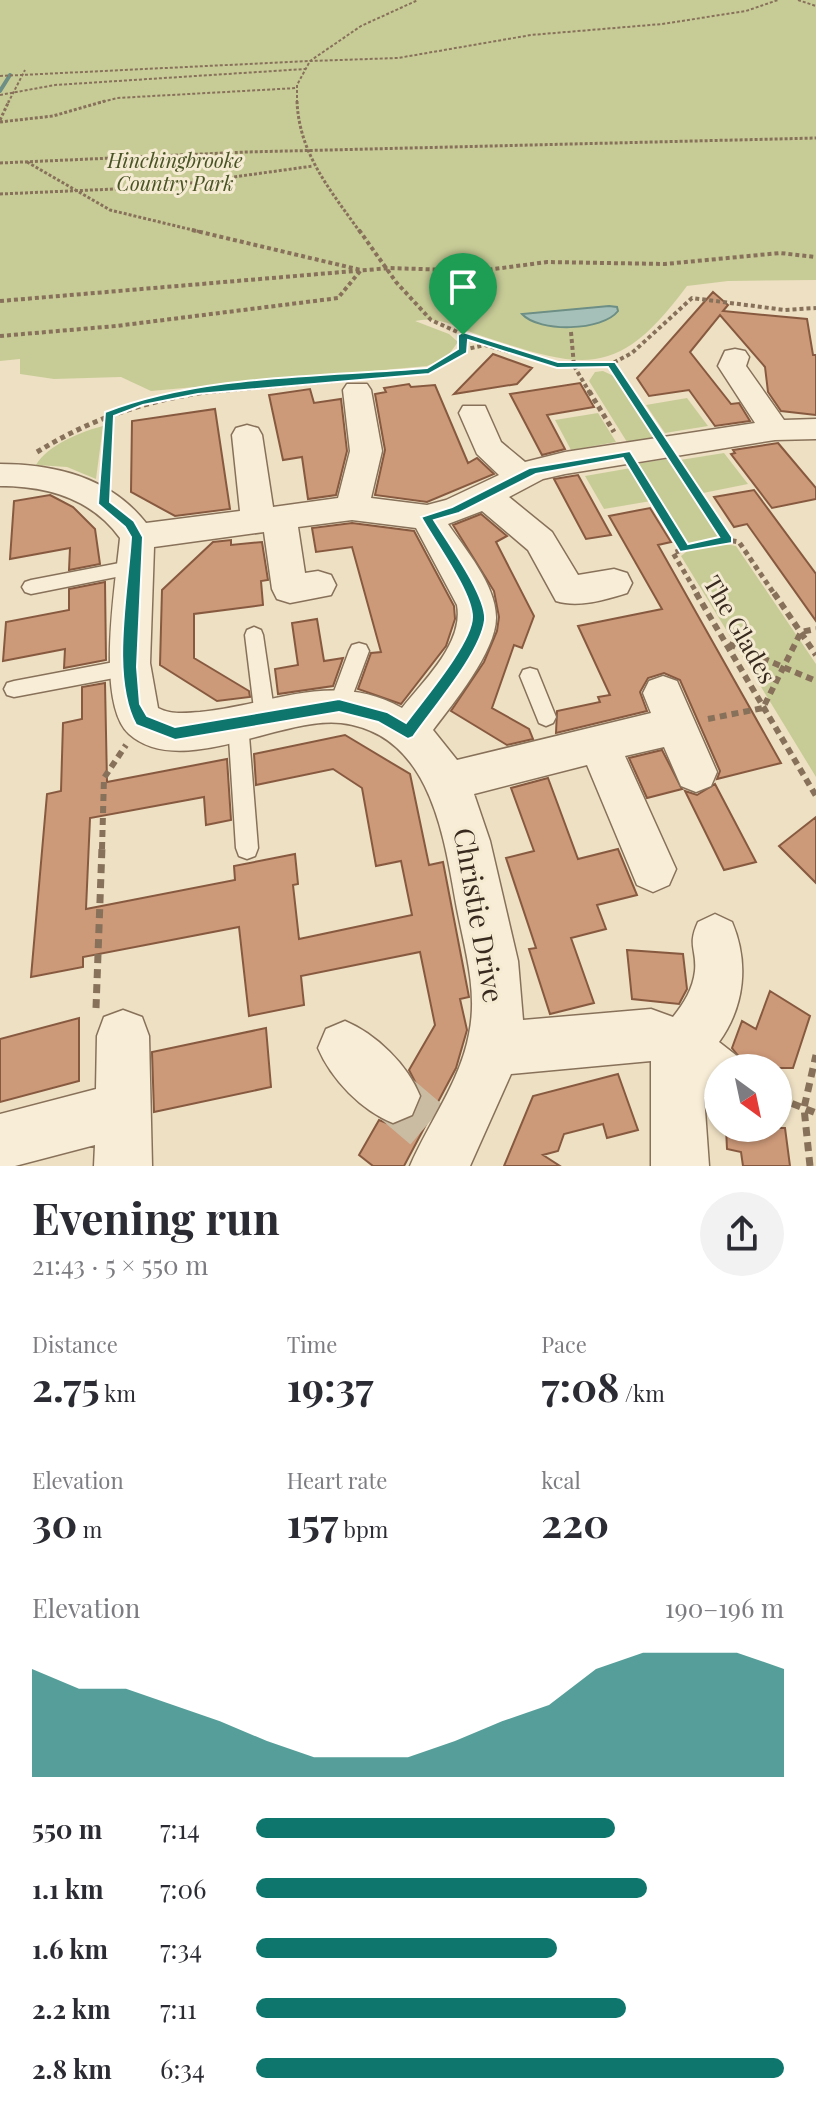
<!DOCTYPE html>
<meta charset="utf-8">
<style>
:root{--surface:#fff;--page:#f2f2f3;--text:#2b2b33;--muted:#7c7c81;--accent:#0f766e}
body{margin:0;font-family:"Playfair Display",serif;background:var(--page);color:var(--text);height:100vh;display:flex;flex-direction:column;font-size:30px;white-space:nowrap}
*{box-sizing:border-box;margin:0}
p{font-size:26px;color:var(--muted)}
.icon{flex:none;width:44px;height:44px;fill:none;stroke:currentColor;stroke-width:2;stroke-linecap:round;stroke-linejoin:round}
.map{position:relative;height:1166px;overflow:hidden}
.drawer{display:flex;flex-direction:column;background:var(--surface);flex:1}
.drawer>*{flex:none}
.needle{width:52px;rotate:147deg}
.tools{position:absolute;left:704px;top:1054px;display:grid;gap:16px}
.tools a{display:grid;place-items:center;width:88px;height:88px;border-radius:50%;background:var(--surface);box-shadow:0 2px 6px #0004;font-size:40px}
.pin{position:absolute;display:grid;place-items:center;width:68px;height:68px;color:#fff;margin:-82px -34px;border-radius:50% 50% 50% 0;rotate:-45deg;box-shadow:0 0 8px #0007}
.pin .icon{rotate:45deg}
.round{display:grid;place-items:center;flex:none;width:84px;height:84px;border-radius:42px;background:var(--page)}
.headline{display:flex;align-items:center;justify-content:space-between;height:136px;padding:0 32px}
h1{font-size:44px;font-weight:700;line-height:60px}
.figures{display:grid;grid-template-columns:repeat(3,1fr);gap:12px;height:136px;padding:8px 32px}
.figures div{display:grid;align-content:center}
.figures b{font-size:40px;font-weight:700}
.figures small{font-size:22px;font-weight:400}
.figures p{font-size:22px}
.chart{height:224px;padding:16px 32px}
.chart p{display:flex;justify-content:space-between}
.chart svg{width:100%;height:144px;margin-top:8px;fill:var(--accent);opacity:.7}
ul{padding:0 32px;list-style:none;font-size:26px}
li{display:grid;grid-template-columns:128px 96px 1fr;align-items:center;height:60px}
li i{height:20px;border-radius:10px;background:var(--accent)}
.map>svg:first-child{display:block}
.green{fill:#c7cc97}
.water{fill:#a5c0b8;stroke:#6c8e85;stroke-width:2}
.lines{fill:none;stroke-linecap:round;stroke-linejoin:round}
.stream{stroke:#6c8e85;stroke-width:4}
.building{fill:#cc9979;stroke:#875a40;stroke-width:2}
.minor-tunnel{stroke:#cabca2;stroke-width:51;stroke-dasharray:51 26;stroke-linecap:butt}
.service-casing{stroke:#88715a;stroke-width:3}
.minor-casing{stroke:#88715a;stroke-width:3}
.path-far5{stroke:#88715a;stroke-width:2;stroke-dasharray:3 2;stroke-linecap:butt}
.path-far4{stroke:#88715a;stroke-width:3;stroke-dasharray:3 2;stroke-linecap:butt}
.path-far3{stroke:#88715a;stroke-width:4;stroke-dasharray:4 3;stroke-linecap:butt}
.path-far2{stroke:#88715a;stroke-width:5;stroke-dasharray:5 4;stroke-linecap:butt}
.path-far1{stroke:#88715a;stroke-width:6;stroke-dasharray:7 5;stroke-linecap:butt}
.path{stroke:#88715a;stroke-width:7;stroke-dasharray:9 6;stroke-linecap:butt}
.service{fill:#f8edd6;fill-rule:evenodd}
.minor{fill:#f8edd6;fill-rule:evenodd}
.route{fill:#0f766e;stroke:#fff;stroke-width:2;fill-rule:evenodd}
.labels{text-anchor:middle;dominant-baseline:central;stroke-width:6;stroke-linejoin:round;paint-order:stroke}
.far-park-label{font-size:20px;font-style:italic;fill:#495425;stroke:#f5ead2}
.street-label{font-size:24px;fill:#382a1e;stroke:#f5ead2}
.near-street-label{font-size:28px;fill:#382a1e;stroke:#f5ead2}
</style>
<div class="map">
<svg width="816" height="1166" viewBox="0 0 816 1166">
<rect width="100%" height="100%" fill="#eee0c3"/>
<!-- green -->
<path class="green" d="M0,0H816V280L728,281L687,286C617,381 583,369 479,335C456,327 440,316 415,321L449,334L458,342L447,357L427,366L151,391L121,377L54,379L20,374V359L0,361Z
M603,371L618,378L656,438L627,442L589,381L595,372Z
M687,398L708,426L665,433L646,405Z
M598,413L616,442L571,450L555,420Z
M103,426L96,479L67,467L36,465C48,445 80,432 103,426Z
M724,453L748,484L703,493L680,460Z
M667,459L725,544L736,546L816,664V777L681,556L690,549L636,464Z
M631,468L651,501L604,509L585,476Z"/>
<!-- water -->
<path class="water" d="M609,306L617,307L618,311C603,331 539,333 522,314Z"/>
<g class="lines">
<!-- stream -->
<path class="stream" d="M0,91L10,75"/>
</g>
<!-- building -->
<path class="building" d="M713,292L728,305L723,311L807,319L813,355H816V415L781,411L768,392L765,367L720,315L690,352L731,404L739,403L750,421L715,426L689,390L649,396L637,378Z
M493,354L532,368L517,384L454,394Z
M580,383L594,407L547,415L565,449L542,455L510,394Z
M409,384L411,387L435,385L468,463L477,458L494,474L427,502L375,495L385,450L375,394L386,392L384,388Z
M310,389L314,403L341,399L347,451L336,495L308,499L302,457L283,460L269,395Z
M215,409L230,509L175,516L131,492L132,421Z
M778,443L816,488V499L772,508L731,454L735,453L733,450Z
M578,475L611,535L586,539L554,479Z
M754,490L816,574V621L747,524L734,527L714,497Z
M50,495L73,507L95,529L100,564L69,570L70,548L10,559L14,501Z
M650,508L671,542L658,545L781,763L717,779L720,771L680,680L664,673L648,678L640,692L647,711L556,733L557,711L600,702L598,697L610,695L578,626L662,609L609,516Z
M481,514L507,536L496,542L534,616L522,648L514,645L492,708L529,729L533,739L507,745L451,711L484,662L497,631L499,617L494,591L453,525Z
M352,523L414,531L454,606L455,619L446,646L401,704L358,689L371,653L381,652L352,547L316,552L312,528Z
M231,540V545L262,542L268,580L261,581L263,605L194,614V658L249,691L250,697L217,701L160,665L162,590L213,542Z
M105,582L106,660L64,668L65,649L3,661L6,622L69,610V589Z
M317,619L324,661L343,658L333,686L278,694L275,669L298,665L292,623Z
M105,683L107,782L227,759L231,820L206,825L204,797L90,818L86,909L235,880L234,866L295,854L298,884L293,885L299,939L412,915L401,861L376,866L362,788L333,769L256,785L254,754L345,735L410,774L429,865L443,862L469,997L460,999L467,1030L456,1068L404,1166H373L359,1155L379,1120L394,1126L413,1118L423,1097L409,1070L435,1025L420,952L301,976L304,1005L249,1016L239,927L83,957V967L31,977L47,794L61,791L63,723L82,719V687Z
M662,750L682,789L647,798L629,758Z
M548,778L578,859L618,849L637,895L597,905L606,929L571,938L594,1003L550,1014L529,949L536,948L506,858L534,851L511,788Z
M715,784L756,862L724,870L685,791L697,795Z
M816,817V883L779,846Z
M627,950L683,954L687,989L679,1004L632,999Z
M770,991L810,1016L793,1068H748L732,1048L742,1021L756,1029Z
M79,1018V1081L0,1102V1039Z
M266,1028L271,1087L154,1112L152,1052Z
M618,1074L638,1130L607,1138L603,1124L564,1134L558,1151L543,1155L560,1166H504L533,1096Z
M726,1128H785L790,1166H743L741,1152L727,1149Z"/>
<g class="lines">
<!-- minor-tunnel -->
<path class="minor-tunnel" d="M393,1096L427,1125"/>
<!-- service casing -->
<g class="service-casing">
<path id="service" d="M135,560L141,562L144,567L141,572L31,594L25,592L22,587L25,582L31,580Z
M254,627L261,630L263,635L275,717L272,723L265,726L258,723L255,717L245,635L247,630Z
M359,643L366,645L369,651L349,705L346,711L339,714L332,711L329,705L349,651L352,645Z
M130,659L137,661L140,667L137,673L130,675L14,697L7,695L4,689L7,683L14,681Z
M530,668L537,670L556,717L553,723L546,726L539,723L520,676L523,670Z
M238,714L245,717L248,723L258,848L255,856L247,859L239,856L236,848L228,723L231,717Z"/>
</g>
<!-- minor casing -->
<g class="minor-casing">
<path id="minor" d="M735,349L745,351L749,357L746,366L784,420L816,419V439L775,440L565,474L543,479L509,497L552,532L578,575L614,569L627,573L632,583L627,593C605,600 578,608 556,601L528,550L482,511L448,524C465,549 496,585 496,617C497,650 453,704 433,730L457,760L651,713L643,693L649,681L663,676L677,681L717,772L711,786L696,792L681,786L664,747L625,756L676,869L669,885L653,892L637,885L587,765L474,794L490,841L518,961L523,1020L651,1009L673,1017C684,1003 693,989 695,971C697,949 687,946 698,922L715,914L732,922C749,962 745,1006 719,1042L737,1056L742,1068H718V1102L704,1096L709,1166H651V1061L511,1074L470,1166H410C429,1122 460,1082 469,1034C478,992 465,950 457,909C444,838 432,734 341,723C282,716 180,780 129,734C95,703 116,582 120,538C91,498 47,486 0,486V464C55,464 111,478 146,523L240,511L232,435L236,428L247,425L258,428L262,435L273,507L338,498L350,451L343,390L347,384H367L371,390L382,451L371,498L427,505L446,500L499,475L477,454L459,413L463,406H485L501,442L525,462L565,452L755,423L718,366L725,351ZM352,520L416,528L457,605C464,643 424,680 402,708C334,670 271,705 200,712C186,713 171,715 158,708L150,663L154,547L264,532L272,589L277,599L290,603L331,595L336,585L331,575L318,571L305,573L298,527Z
M123,1010L142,1017L149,1036L152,1166H94L95,1145L15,1166H0V1114L96,1089L97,1036L104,1017Z
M345,1021C376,1034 408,1065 420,1096L412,1115L393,1123C362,1111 331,1079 318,1048L326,1029Z"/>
</g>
<!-- path-far5 -->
<path class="path-far5" d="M798,0L816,6
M0,76L310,61L361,26L418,0
M0,95L55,85L305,69
M8,103L25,70
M98,103L117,98L297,88
M297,103V85L310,61L398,58L531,35L662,24L746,11L778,0"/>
<!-- path-far4 -->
<path class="path-far4" d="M297,101C299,154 331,191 360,232
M0,120L9,101
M0,122L53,116L105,101
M27,162L110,210L201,232
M0,163L247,152L816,138
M0,194L161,187L313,166"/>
<!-- path-far3 -->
<path class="path-far3" d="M359,230L396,282L431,320L484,344
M0,301L390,268L479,271L547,262L665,264L780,253L816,257
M571,332L574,366
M0,336L116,326L338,298L361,270L192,230
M611,364L630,393
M574,366L590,393
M379,377L429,371L463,350L485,345L557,365L611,364L632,353L692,298L785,310L816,308
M198,393L333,381"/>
<!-- path-far2 -->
<path class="path-far2" d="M589,391L614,432
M629,391L652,426
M37,452C92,418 148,400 212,391
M680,468L728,540L739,542L775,595
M105,475L109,414
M640,475L684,549L673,553L698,595
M684,549L728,540"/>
<!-- path-far1 -->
<path class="path-far1" d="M696,593L816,796
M774,593L816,655
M729,644L816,681
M708,719L763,708L801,632L816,629
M102,849L104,778L126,745"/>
<!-- path -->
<path class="path" d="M96,1008L102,847
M778,1098L816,1113
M810,1166L804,1108L816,1055"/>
<!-- service -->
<use href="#service" class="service"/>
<!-- minor -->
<use href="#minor" class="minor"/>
</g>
<!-- route -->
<path class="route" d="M463,332L558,362H615L732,537V543L680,552L623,458L536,474L459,513L434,520C447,541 487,596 485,620C481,653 433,708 413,737L408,739L378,722L339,712L175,740L136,725C110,677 128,591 131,537L125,527L98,504L105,412C205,374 321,377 427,368L458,349V335ZM468,340L557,368L608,367L719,537L688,544L630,451L529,468L452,507L421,517C434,541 472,592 472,617C472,643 422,701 406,723L387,712L339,699L175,727L147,716L140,704L137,667L143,537L134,521L110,502L114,416L143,405L198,394L429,374L467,353Z"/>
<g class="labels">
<!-- far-park labels -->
<g class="far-park-label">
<text x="175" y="159">Hinchingbrooke<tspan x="175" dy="23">Country Park</tspan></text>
</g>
<!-- street labels -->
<g class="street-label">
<text transform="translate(741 629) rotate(60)">The Glades</text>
</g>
<!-- near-street labels -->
<g class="near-street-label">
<text transform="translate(480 915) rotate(80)">Christie Drive</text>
</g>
</g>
</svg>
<div class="tools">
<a><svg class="needle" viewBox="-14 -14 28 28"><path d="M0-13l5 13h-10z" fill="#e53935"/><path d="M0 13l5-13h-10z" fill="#7c7c81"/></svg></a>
</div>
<div class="pin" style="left:463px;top:335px;background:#1e9e55"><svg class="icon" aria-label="arrive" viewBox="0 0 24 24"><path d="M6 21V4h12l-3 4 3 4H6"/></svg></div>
</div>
<section class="drawer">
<div class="headline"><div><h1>Evening run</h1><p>21:43 · 5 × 550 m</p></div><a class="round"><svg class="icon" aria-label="share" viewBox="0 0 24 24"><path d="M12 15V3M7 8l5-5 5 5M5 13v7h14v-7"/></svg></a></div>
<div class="figures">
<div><p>Distance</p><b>2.75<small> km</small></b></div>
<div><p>Time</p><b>19:37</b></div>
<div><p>Pace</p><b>7:08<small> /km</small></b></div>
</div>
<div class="figures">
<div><p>Elevation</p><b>30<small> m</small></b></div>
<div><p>Heart rate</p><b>157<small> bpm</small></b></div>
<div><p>kcal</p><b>220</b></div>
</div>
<div class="chart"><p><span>Elevation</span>190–196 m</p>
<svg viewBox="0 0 160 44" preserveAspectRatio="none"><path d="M0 44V11L10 17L20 17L30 22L40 27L50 33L60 38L70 38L80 38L90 33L100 27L110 22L120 11L130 6L140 6L150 6L160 11V44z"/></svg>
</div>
<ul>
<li><b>550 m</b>7:14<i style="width:68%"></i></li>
<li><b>1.1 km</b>7:06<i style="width:74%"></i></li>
<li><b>1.6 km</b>7:34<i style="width:57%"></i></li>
<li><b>2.2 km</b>7:11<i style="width:70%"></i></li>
<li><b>2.8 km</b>6:34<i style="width:100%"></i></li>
</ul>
</section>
